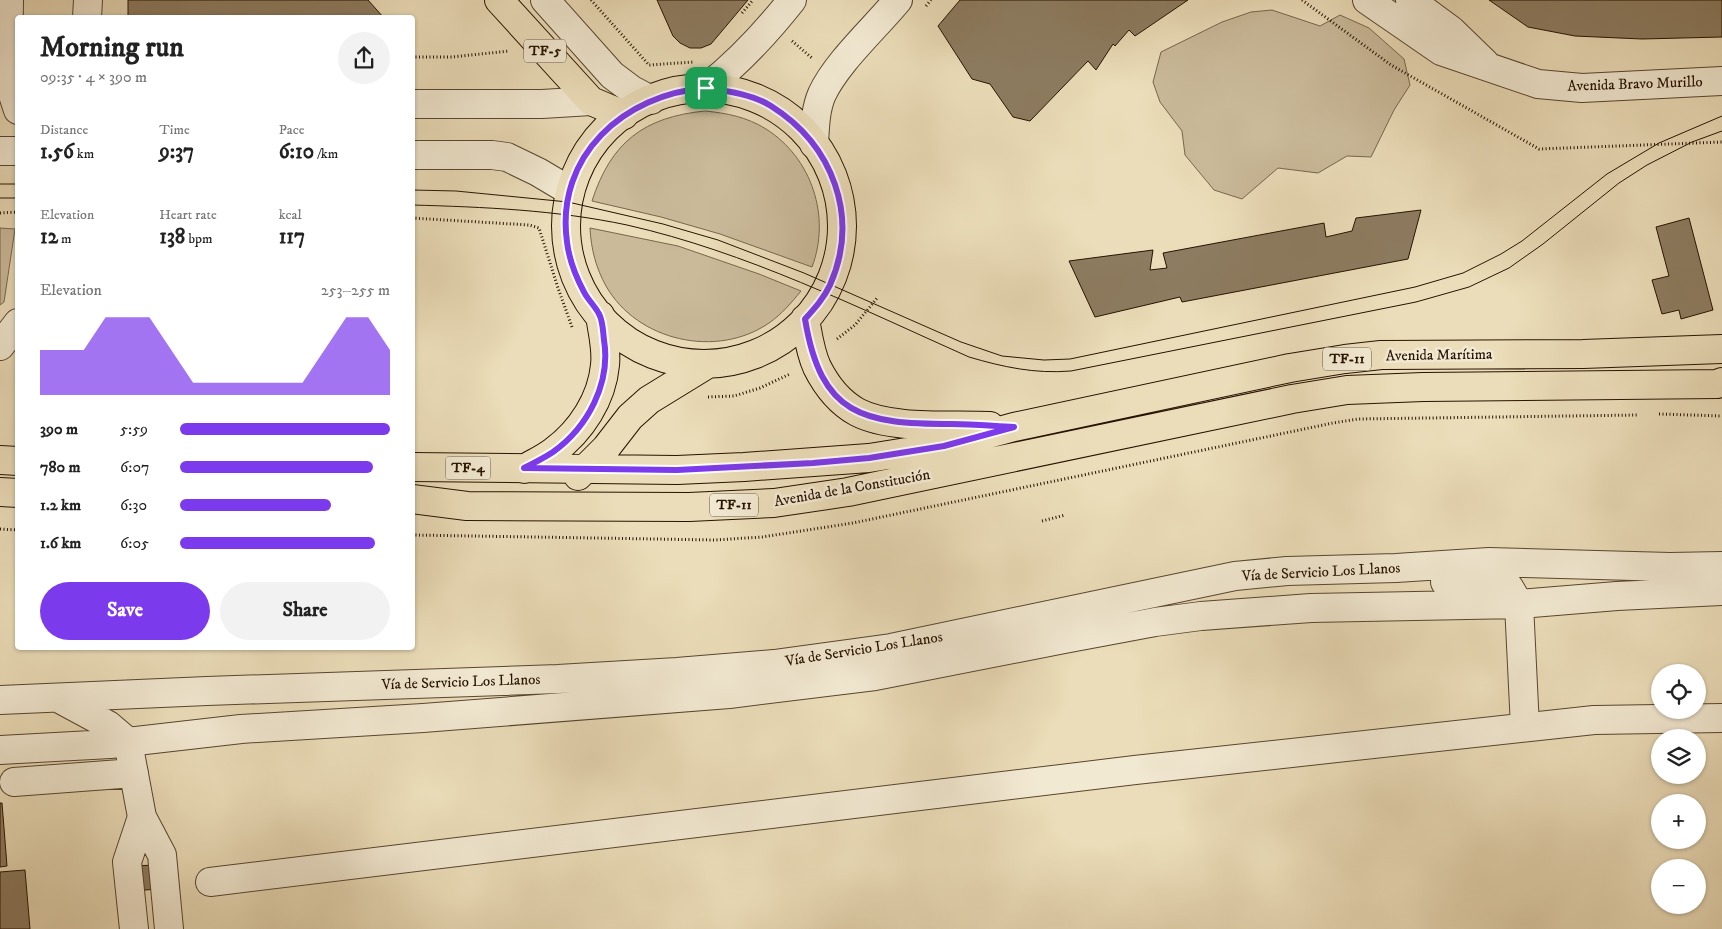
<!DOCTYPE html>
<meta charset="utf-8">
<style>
:root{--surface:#fff;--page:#f2f2f2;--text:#222;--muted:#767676;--accent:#7c3aed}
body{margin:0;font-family:"IM FELL DW Pica",serif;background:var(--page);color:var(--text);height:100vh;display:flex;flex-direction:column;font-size:19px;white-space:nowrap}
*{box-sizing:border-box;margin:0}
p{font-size:16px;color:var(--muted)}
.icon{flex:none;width:28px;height:28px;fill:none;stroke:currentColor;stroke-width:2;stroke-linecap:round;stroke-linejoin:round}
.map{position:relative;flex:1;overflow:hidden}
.drawer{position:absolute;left:15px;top:15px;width:400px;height:635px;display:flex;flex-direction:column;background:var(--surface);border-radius:5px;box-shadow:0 1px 4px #0004}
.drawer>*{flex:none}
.buttons{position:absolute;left:1651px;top:664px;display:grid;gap:10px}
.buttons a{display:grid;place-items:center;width:55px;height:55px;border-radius:50%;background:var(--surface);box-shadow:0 1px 4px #0004;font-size:25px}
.pin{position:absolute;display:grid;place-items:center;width:42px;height:42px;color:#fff;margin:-21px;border-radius:10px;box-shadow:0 2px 8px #0006}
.round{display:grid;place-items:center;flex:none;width:52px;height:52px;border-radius:26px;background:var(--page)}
.summary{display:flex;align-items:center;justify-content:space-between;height:85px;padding:0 25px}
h1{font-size:28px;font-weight:700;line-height:38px}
.stats{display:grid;grid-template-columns:repeat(3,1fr);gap:8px;height:85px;padding:5px 25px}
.stats div{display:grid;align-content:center}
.stats b{font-size:21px;font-weight:700}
.stats small{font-size:14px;font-weight:400}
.stats p{font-size:14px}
.chart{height:140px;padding:10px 25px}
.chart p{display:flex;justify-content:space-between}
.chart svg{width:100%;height:90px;margin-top:5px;fill:var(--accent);opacity:.7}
.button{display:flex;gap:10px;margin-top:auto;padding:10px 25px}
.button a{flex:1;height:58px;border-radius:30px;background:var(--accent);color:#fff;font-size:20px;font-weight:700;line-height:58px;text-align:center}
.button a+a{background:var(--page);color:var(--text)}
ul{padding:0 25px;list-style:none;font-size:16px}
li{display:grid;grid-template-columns:80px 60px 1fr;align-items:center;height:38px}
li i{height:12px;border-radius:6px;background:var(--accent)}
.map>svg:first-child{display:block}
.green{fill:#caba9a;stroke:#78664e}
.building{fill:#8d7c61;stroke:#271201}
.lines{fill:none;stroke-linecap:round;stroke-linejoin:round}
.minor-casing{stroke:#58452f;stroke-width:30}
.major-casing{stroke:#271201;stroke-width:30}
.highway-casing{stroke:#271201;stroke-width:30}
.path{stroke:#271201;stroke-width:3;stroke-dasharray:1 2.5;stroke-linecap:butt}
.minor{stroke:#f2e9d2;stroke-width:28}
.major{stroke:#ebddb9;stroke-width:28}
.highway{stroke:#ebddb9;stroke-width:28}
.tram{stroke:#271201;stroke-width:1}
.route-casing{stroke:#fff;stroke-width:10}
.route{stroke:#7c3aed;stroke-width:6}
.labels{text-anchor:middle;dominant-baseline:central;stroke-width:5;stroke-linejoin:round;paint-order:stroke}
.shield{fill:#f2e9d2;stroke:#645240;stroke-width:1}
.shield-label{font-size:14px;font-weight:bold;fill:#271201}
.street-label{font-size:15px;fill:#271201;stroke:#f2e9d2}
</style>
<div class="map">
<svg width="1722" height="929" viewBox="0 0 1722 929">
<rect width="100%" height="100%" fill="#ebddb9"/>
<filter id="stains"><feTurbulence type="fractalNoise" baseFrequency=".004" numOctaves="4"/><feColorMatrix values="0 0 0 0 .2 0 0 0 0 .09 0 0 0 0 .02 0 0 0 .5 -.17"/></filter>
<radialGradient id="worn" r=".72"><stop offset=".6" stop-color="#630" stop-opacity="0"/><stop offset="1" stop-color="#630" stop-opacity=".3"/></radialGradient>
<!-- green -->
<path class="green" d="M1272,10L1320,26L1340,15L1369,28L1404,59L1410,85L1394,110L1371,157L1347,156L1318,173L1278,168L1242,199L1214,190L1185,155L1182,131L1160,102L1153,82L1161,52L1222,22L1251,12Z
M705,111C726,113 747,117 766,129C812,158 831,217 812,267L720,234L661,217L592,201C611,142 644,117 705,111Z
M0,228L15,229L4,302L0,305Z
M590,228L678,246L759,274L801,291C791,303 782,314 769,323C717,359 637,341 606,286C596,268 591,249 590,228Z"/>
<!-- building -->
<path class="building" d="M128,0H368L384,18H128Z
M657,0H748L711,44L701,48H690L680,43L673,36Z
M960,0H1188L1135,36L1129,30L1115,46L1113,44L1096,70L1088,61L1030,121L1013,117L990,84L972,79L938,26Z
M1489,0H1722V37L1642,39L1575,36L1528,27Z
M1421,210L1408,259L1182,302L1180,297L1095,317L1069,261L1153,250L1150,270L1167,268L1163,253L1324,223L1326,237L1352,231L1356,218Z
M1689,218L1713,310L1681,319L1679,310L1662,314L1652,280L1669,276L1656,227Z
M0,803H2L7,866L0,867Z
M156,865L158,889L133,891L131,866Z
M25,870L30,929H0V872Z"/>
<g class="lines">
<!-- minor casing -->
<g class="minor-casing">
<path id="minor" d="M9,0L8,70L9,83L18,110
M545,0L612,75L632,90L651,100
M1367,0L1441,51L1538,84L1582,88L1722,81
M1410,0L1451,30L1485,63
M87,18L88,0
M706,88C739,62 766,33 792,0
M412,104H542L591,101
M814,144C815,128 815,110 822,94C837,62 875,28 898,0
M0,151H18
M412,155H492L507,157L538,172L570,191
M0,346L18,323
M1445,582H1491L1509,587L1519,604L1525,727
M58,698L108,725L128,742L142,817L162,855L169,929
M0,700L207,691L558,679L677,672L774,664L891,648L1235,576L1287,571L1396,568L1489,562L1670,567L1722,566
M0,750L110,744L241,729L423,718L729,694L875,676L1064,639L1155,622L1201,616L1311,608L1519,604L1617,596L1722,591
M14,782L134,773
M210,882L1135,770L1594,720L1722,718
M134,929L127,862L142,817"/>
</g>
<!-- major casing -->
<g class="major-casing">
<path id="major" d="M566 226a138 138 0 1 1 276 0a138 138 0 1 1-276 0Z
M805,319C808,335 810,352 817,367C826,385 839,402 857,412C891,430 952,424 990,426
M0,460L18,461
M412,467L677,470L744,467L869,458L944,446L1014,427L1290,368L1345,359L1381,355L1583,354L1722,349
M524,469C534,463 545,458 554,451C581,431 602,399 605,365C607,348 602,331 600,315
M578,476L606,448L630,417L649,400L706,365
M0,492L18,493
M412,499L467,506L689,507L774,503L848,492L1292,399L1347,390L1423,387L1717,384L1722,382"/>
</g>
<!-- highway casing -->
<g class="highway-casing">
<path id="highway" d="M499,0L591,101L624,115"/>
</g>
<!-- path -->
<path class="path" d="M591,0L649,65L694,62
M1302,0L1391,65L1539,149L1722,142
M926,6L931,0
M742,13L753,0
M792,41L812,58
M412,57H452L509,51
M0,213L18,212
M412,218L529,225L539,228L558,288L572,327
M837,339L855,325L878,297
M708,397L734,396L760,388L790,374
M1659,414L1722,416
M1042,521L1065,515
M0,529L18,530
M412,535L715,540L762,537L853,523L1333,423L1358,419L1638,415"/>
<!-- minor -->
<use href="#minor" class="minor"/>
<!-- major -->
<use href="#major" class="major"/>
<!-- highway -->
<use href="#highway" class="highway"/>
<!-- tram -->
<path class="tram" d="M0,184H18
M412,190L456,191L568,202L663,224L718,240L804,273L961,342L1002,356L1044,360L1070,359L1415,287L1463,273L1501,254L1522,241L1607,174L1659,143L1722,116
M0,198H18
M412,205C484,207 556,210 627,225C746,252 857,307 969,357C1003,367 1035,374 1071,371L1416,302L1469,287L1509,268L1543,244L1619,183L1647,165L1692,142L1722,131"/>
</g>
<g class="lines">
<!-- route casing -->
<g class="route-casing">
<path id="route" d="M706,88C727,91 752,94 771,106C833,145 860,217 830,285C824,298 815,308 805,319C821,416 863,424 952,424C973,424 993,426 1014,427L944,446L869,458L813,463L677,470L524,468C534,463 544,458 553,452C588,427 611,383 604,340C603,332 603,321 599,314C595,306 588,300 584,292C576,277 569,259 567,242C555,156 624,94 706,88Z"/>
</g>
<!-- route -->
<use href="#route" class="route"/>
</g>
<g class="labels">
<!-- shield labels -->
<g class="shield">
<rect x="524" y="39.5" width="42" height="23" rx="4"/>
<rect x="1323" y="347.5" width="48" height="23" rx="4"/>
<rect x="445.5" y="456.5" width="45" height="23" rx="4"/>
<rect x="710" y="493.5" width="48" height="23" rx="4"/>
</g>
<g class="shield-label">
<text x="545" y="51">TF-5</text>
<text x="1347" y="359">TF-11</text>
<text x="468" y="468">TF-4</text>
<text x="734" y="505">TF-11</text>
</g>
<!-- street labels -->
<g class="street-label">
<text transform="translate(1635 84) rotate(-2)">Avenida Bravo Murillo</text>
<text transform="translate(1439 355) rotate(-1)">Avenida Marítima</text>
<text transform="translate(852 488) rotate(-10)">Avenida de la Constitución</text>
<text transform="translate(1321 572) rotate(-3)">Vía de Servicio Los Llanos</text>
<text transform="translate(864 649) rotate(-9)">Vía de Servicio Los Llanos</text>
<text transform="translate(461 682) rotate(-2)">Vía de Servicio Los Llanos</text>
</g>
</g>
<rect width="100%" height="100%" filter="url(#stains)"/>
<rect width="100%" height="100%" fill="url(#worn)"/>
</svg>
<div class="buttons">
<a><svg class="icon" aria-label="locate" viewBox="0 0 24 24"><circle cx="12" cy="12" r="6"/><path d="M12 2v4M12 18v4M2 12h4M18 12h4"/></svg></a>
<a><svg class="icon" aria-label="layers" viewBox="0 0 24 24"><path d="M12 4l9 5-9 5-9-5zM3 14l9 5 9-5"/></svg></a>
<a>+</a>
<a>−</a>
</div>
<div class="pin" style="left:706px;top:88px;background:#1e9e55"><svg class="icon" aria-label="arrive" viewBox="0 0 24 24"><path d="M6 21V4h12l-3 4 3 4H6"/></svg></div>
<section class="drawer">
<div class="summary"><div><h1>Morning run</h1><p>09:35 · 4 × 390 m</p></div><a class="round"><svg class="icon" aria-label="share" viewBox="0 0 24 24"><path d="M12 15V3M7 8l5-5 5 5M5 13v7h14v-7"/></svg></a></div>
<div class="stats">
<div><p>Distance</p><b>1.56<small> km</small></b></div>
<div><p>Time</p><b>9:37</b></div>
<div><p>Pace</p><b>6:10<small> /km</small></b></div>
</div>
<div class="stats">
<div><p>Elevation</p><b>12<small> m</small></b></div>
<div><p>Heart rate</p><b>138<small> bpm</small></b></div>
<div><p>kcal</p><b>117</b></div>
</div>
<div class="chart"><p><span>Elevation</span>253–255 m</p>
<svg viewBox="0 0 160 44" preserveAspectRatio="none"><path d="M0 44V22L10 22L20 22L30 6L40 6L50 6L60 22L70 38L80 38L90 38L100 38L110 38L120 38L130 22L140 6L150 6L160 22V44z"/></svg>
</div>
<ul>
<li><b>390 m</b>5:59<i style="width:100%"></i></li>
<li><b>780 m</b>6:07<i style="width:92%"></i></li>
<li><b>1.2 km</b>6:30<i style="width:72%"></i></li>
<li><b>1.6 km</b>6:05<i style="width:93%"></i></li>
</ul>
<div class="button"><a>Save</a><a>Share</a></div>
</section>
</div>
